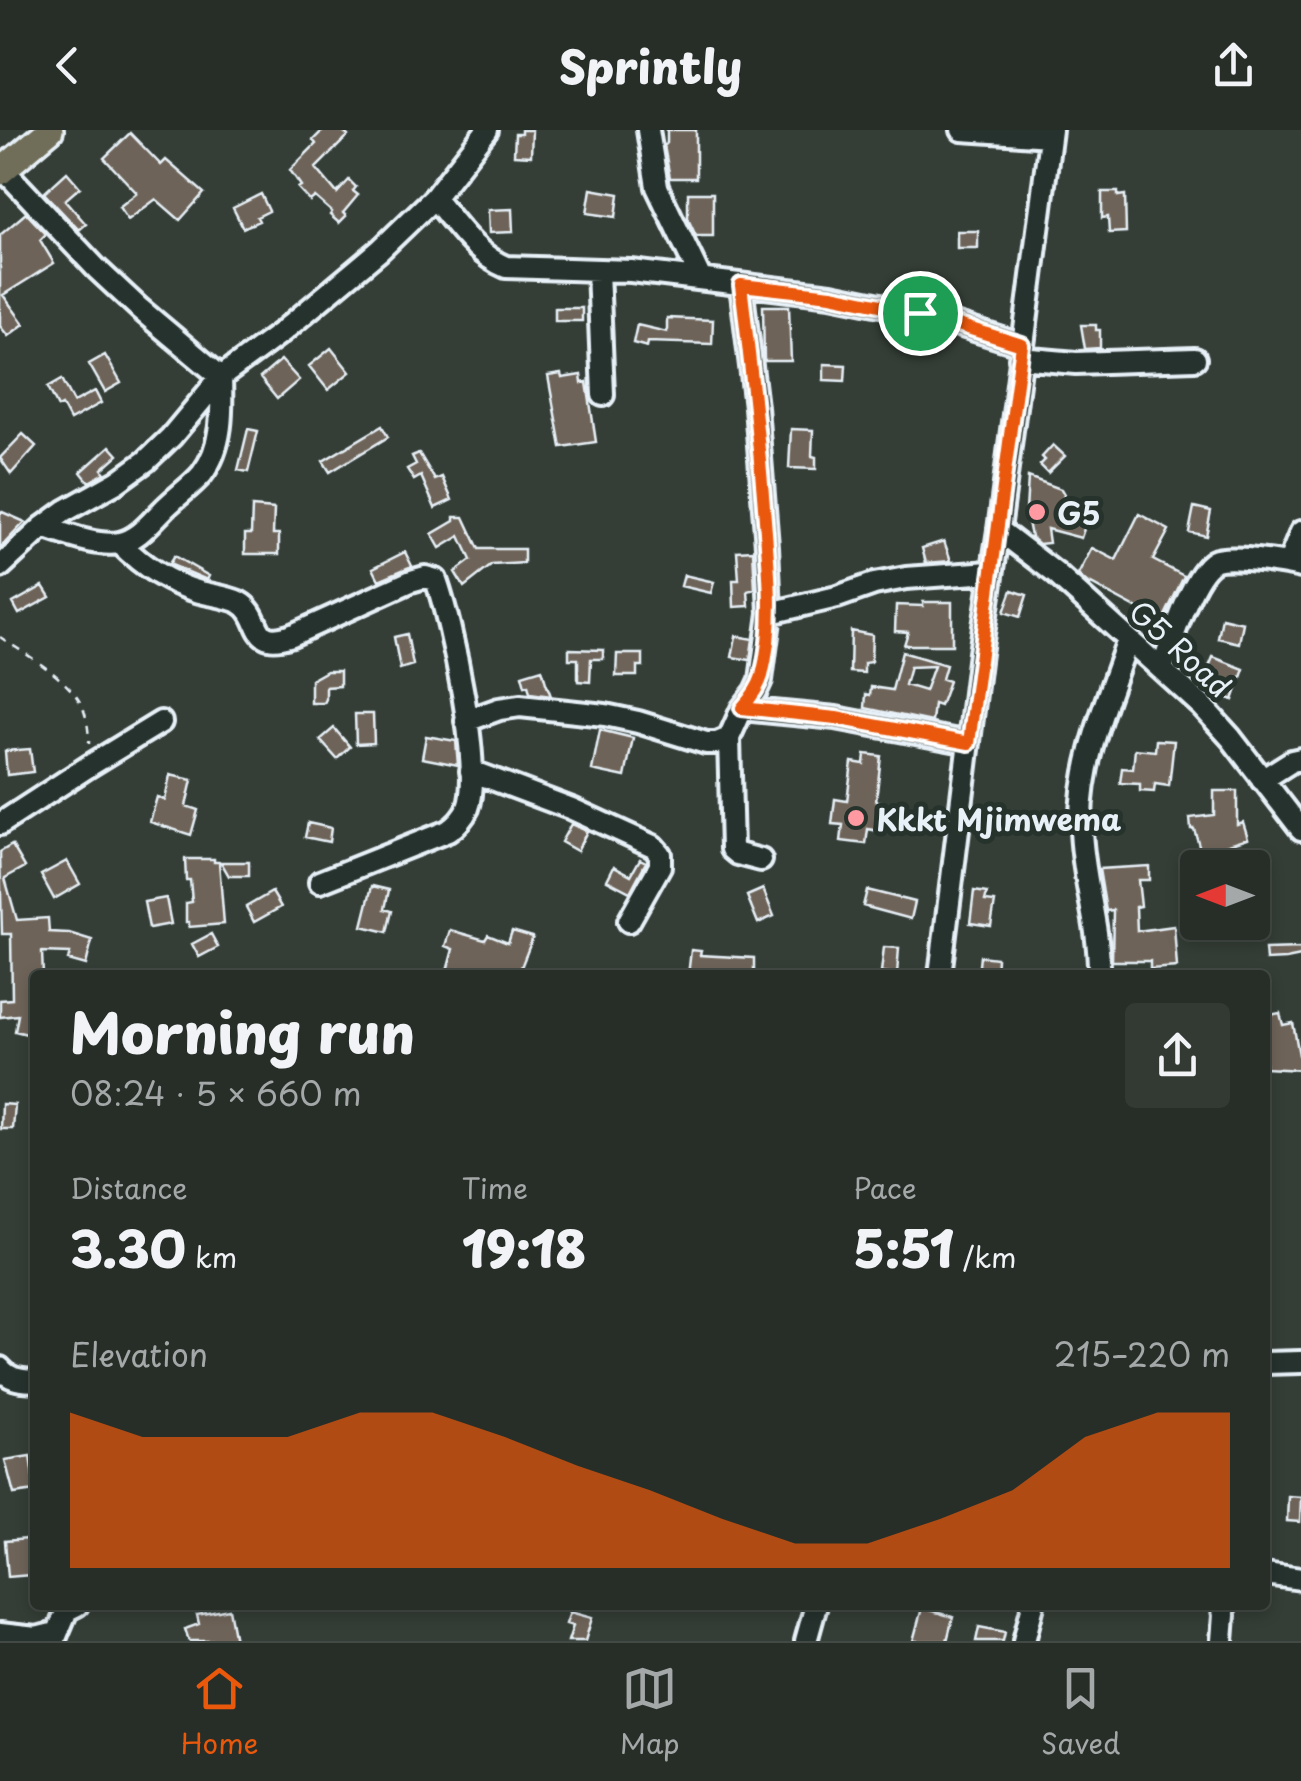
<!DOCTYPE html>
<meta charset="utf-8">
<style>
:root{--surface:#272e28;--page:#333a34;--text:#f1f3f6;--muted:#a4a8a8;--line:#434a45;--accent:#ea580c}
body{margin:0;font-family:"Playpen Sans",sans-serif;background:var(--page);color:var(--text);height:100vh;display:flex;flex-direction:column;font-size:38px;white-space:nowrap}
*{box-sizing:border-box;margin:0}
p{font-size:32px;color:var(--muted)}
.icon{flex:none;width:55px;height:55px;fill:none;stroke:currentColor;stroke-width:2;stroke-linecap:round;stroke-linejoin:round}
.map{position:relative;flex:1;overflow:hidden}
.side{position:absolute;left:30px;top:840px;width:1240px;height:640px;display:flex;flex-direction:column;background:var(--surface);border-radius:10px;box-shadow:0 5px 15px #0003,0 0 0 2px var(--line)}
.side>*{flex:none}
.needle{width:65px;rotate:270deg}
.tools{position:absolute;left:1180px;top:720px;display:grid;gap:20px}
.tools a{display:grid;place-items:center;width:90px;height:90px;border-radius:10px;background:var(--surface);box-shadow:0 5px 15px #0003,0 0 0 2px var(--line);font-size:50px}
.pin{position:absolute;display:grid;place-items:center;width:85px;height:85px;color:#fff;margin:-42px;border:5px solid #fff;border-radius:50%;box-shadow:0 2px 10px #0007}
.round{display:grid;place-items:center;flex:none;width:105px;height:105px;border-radius:10px;background:var(--page)}
.overview{display:flex;align-items:center;justify-content:space-between;height:170px;padding:0 40px}
h1{font-size:55px;font-weight:800;line-height:75px}
.metrics{display:grid;grid-template-columns:repeat(3,1fr);gap:15px;height:170px;padding:10px 40px}
.metrics div{display:grid;align-content:center}
.metrics b{font-size:50px;font-weight:800}
.metrics small{font-size:28px;font-weight:400}
.metrics p{font-size:28px}
.chart{height:280px;padding:20px 40px}
.chart p{display:flex;justify-content:space-between}
.chart svg{width:100%;height:180px;margin-top:10px;fill:var(--accent);opacity:.7}
header{display:flex;justify-content:space-between;align-items:center;height:130px;padding:0 40px;background:var(--surface);font-size:45px;font-weight:800}
.tabs{display:flex;justify-content:space-around;align-items:center;height:140px;border-top:2px solid var(--line);background:var(--surface);font-size:28px;color:var(--muted)}
.tabs a{display:grid;justify-items:center;gap:5px}
.tabs .on{color:var(--accent)}
.map>svg:first-child{display:block}
.building{fill:#6e6458;stroke:#e8f1f8;stroke-width:2.5;fill-rule:evenodd}
.lines{fill:none;stroke-linecap:round;stroke-linejoin:round}
.minor-casing{stroke:#e8f1f8;stroke-width:28}
.major-casing{stroke:#e8f1f8;stroke-width:32}
.path{stroke:#e8f1f8;stroke-width:2.5;stroke-dasharray:8 8;stroke-linecap:butt}
.minor{stroke:#26332d;stroke-width:20}
.major{stroke:#706e59;stroke-width:25}
.route-casing{stroke:#fff;stroke-width:20}
.route{stroke:#ea580c;stroke-width:12}
.poi-dot{fill:#ff9aa2;stroke:#26332d;stroke-width:4}
.labels{text-anchor:middle;dominant-baseline:central;stroke-width:10;stroke-linejoin:round;paint-order:stroke}
.poi-label{font-size:30px;font-weight:bold;fill:#e8f1f8;stroke:#26332d;text-anchor:start}
.street-label{font-size:30px;fill:#e8f1f8;stroke:#26332d}
</style>
<header><svg class="icon" aria-label="back" viewBox="0 0 24 24"><path d="M15 5l-7 7 7 7"/></svg>Sprintly<svg class="icon" aria-label="share" viewBox="0 0 24 24"><path d="M12 15V3M7 8l5-5 5 5M5 13v7h14v-7"/></svg></header>
<div class="map">
<svg width="1301" height="1511" viewBox="0 0 1301 1511">
<rect width="100%" height="100%" fill="#343d36"/>
<filter id="ink" filterUnits="userSpaceOnUse"><feTurbulence type="fractalNoise" baseFrequency=".01" numOctaves="2"/><feDisplacementMap in="SourceGraphic" scale="20" xChannelSelector="R" yChannelSelector="G"/><feConvolveMatrix kernelMatrix="1 2 1 2 8 2 1 2 1" color-interpolation-filters="sRGB"/></filter>
<g filter="url(#ink)">
<!-- building -->
<path class="building" d="M323,0H342L348,6L316,38L337,63L349,50L356,57L353,61L358,65L343,83L346,86L339,93L330,85L332,82L315,67L310,71L298,58L301,56L290,40L316,14L313,10Z
M521,0H532L531,26L514,25L515,4H521Z
M667,0H696V48H670L664,16L667,13Z
M130,3L161,35L166,30L204,63L180,90L156,69L128,90L119,77L137,63L104,28Z
M67,42L80,57L65,70L86,94L79,100L44,63Z
M591,59L619,64L616,87L587,83Z
M1102,62H1118V66L1125,65L1126,102L1109,103L1108,87L1102,88Z
M688,63H713V106H696L688,89Z
M261,64L269,81L257,87L259,91L243,98L233,78Z
M512,79L513,102L489,103L488,80Z
M26,83L46,104L40,110L54,133L3,165L24,194L8,206L0,196V105Z
M957,101H978V118H957Z
M763,176H789L791,231H764Z
M555,178H582V191H555Z
M667,188L713,190L712,214L648,212L647,217L633,213L637,195L667,202Z
M1081,195H1096V200H1100V218L1085,219Z
M331,218L350,242L328,260L309,236Z
M105,225L121,253L105,262L89,234Z
M281,230L299,250L277,269L260,248Z
M824,234L846,235L845,251L824,250Z
M561,244L562,248L581,245L582,253L587,252L596,312L561,317L548,246Z
M62,249L74,272L95,261L101,273L70,290L62,275L58,277L48,257Z
M382,296L388,307L330,342L323,331Z
M248,299L258,301L248,342L238,340Z
M791,299L813,300L812,326L816,327V339L789,338Z
M23,304L36,316L11,344L0,328Z
M1053,315L1065,326L1048,343L1040,335L1045,330L1042,327Z
M110,316L118,325L102,339L105,343L89,352L81,342Z
M419,323L435,350L442,347L452,370L435,378L421,346L414,350L407,339L416,334L412,326Z
M1028,347L1061,359L1064,364L1063,371L1091,378L1081,408L1047,399L1049,413L1039,414L1031,407L1026,381Z
M252,377L274,379L273,404H279V424H245V404H251Z
M1194,377L1211,381L1206,406L1189,402Z
M0,381L25,392L0,418Z
M1139,384L1169,400L1153,430L1184,446L1162,492L1091,454L1090,456L1078,445L1092,418L1116,430Z
M454,387H464L479,419H524V433L492,435L464,457L455,442L471,430L460,406L440,418L432,404L454,391Z
M944,411L951,431L926,433L922,418Z
M753,420L755,459L748,461L749,476L734,477L733,450H739L737,421Z
M405,422L412,436L379,450L373,438Z
M174,426L209,446L207,450L169,434Z
M684,445L714,452L711,463L681,456Z
M43,456L50,467L19,484L13,473Z
M1012,460L1027,465L1020,487L1004,482Z
M923,472H952V515H904L908,502L895,501L896,475L923,476Z
M1222,488L1243,493L1239,513L1218,508Z
M851,501L872,505L871,532L864,533V543L850,542Z
M407,504L413,535L400,539L394,507Z
M736,506L753,509L750,530L732,527Z
M569,519L603,520V529H591L590,552L578,551V529H569Z
M902,522L946,535L942,549L949,551L940,576L934,574L932,592L865,578L866,564L870,565L871,557L892,560ZM934,536L925,561L905,555L910,537Z
M617,524H643V536H637V546H616Z
M1213,527L1244,539L1233,570L1201,557Z
M542,539L546,553L551,566L530,563L528,555L525,556L522,545Z
M327,541H340V556L326,557V569L324,573H311V550Z
M355,584H373L374,613L356,614Z
M334,598L350,617L337,629L320,610Z
M600,600L633,608L625,647L592,640Z
M426,606L456,611L458,635L422,628Z
M1156,610L1174,611L1169,656L1155,654L1154,662L1140,661V654L1120,653L1122,638L1133,639L1135,619L1155,621Z
M30,619L33,642L7,645L5,621Z
M865,624L881,626L876,671L882,672L878,701L868,699L866,714L841,711L843,695L832,694L835,669L847,671L852,632L864,634Z
M170,645L192,650L186,676L198,680L191,705L150,692L157,667L165,670Z
M1214,661H1237V694L1243,692L1248,708L1213,719L1223,738H1206L1194,699H1191L1190,688L1214,685Z
M308,693L331,698L329,712L305,707Z
M571,694L587,701L577,721L561,712Z
M12,715L25,737L5,748L17,790L48,788L49,802L69,803L92,810L86,835L68,830L70,823L42,822L43,845H35V864L31,865L35,906L15,901L18,885L0,887V870L12,869L11,804H2L0,722Z
M185,729H214V732H219L224,794L189,797V792H186V773L192,772L190,750H186Z
M640,729L646,732L630,762L607,750L614,736L631,745Z
M67,731L80,754L54,769L41,745Z
M221,732H249V746H229Z
M1149,736V750H1138L1141,776L1136,777L1137,801L1174,796L1177,837L1150,839V831H1112L1113,780L1106,781L1099,739Z
M372,756L389,760L385,779L392,781L387,802L362,796Z
M763,759L774,786L758,793L747,766Z
M867,760L915,772L911,789L863,776Z
M974,761L987,763L985,771L995,772L991,796L970,793Z
M272,762L281,777L254,792L246,777Z
M166,768L171,794L149,798L144,772Z
M450,800L485,810L488,805L508,813L512,801L533,807L518,845H446L453,819L445,816Z
M211,804L218,817L199,827L192,814Z
M884,817L899,818L897,844L881,842Z
M1301,818V826L1286,829L1266,830L1265,819Z
M691,820L701,821L700,825L754,828V845H688Z
M980,826L997,828L996,845H978Z
M1280,883L1283,895L1293,893L1299,925H1301V940L1265,938V886Z
M2,974L15,975L13,999H1Z
M30,1326L35,1361L14,1364L5,1330Z
M1288,1366L1301,1367L1300,1392L1287,1391Z
M27,1409L30,1445L8,1447L5,1411Z
M922,1478L953,1487L947,1511H913Z
M229,1479L235,1511H189L185,1499L199,1494L197,1485Z
M570,1482L592,1488L585,1511H568L573,1496L566,1494Z
M979,1497L1005,1502L1003,1511H976Z"/>
<g class="lines">
<!-- minor casing -->
<g class="minor-casing">
<path id="minor" d="M648,0L657,57L701,149
M962,0L1050,6
M3,39L97,139L140,179L221,247C222,280 223,317 202,344C191,357 174,368 162,381C150,393 137,410 119,413C97,417 65,404 43,397
M434,68C455,93 476,125 506,137L631,141L831,165L920,183L1022,215
M598,140L603,265
M1020,228L1076,233L1195,229
M999,400L1055,443L1202,576L1231,608L1301,699
M120,413C143,437 168,453 200,462C212,465 228,467 239,472C265,486 248,520 292,505L411,451L425,447L436,450C451,491 483,640 468,678C463,689 457,695 448,701L320,752
M1288,434L1301,402
M0,437L43,397L65,381L117,352L146,331L171,307L221,247L282,202L380,120L434,68L487,0
M770,483L837,467L874,454L906,448L991,442
M1162,539C1171,514 1191,445 1214,431C1227,424 1285,433 1301,437
M742,579L836,588L969,613
M466,591L499,579L520,576L605,585L638,592L706,613H717L729,608L742,579L756,561L761,550L770,483L767,416L756,277L741,155
M729,608L732,719L738,724L761,730
M471,641L572,679L653,716L660,724V736L629,791
M1262,650L1292,631L1301,629
M0,694L89,636L161,592
M940,845L980,523L999,400L1051,0
M1099,845C1100,795 1082,748 1081,698C1079,634 1107,570 1128,510
M1265,1233L1301,1232
M0,1238C10,1250 20,1250 35,1251
M1265,1444L1301,1449
M0,1504L36,1508L56,1503
M54,1511L67,1480L77,1475
M806,1511L816,1475
M1024,1511L1033,1475
M1222,1511L1224,1485L1222,1475"/>
</g>
<!-- major casing -->
<g class="major-casing">
<path id="major" d="M0,42L50,0"/>
</g>
<!-- path -->
<path class="path" d="M0,507C25,524 67,547 81,574C87,585 89,602 89,614"/>
<!-- minor -->
<use href="#minor" class="minor"/>
<!-- major -->
<use href="#major" class="major"/>
</g>
</g>
<g class="lines" filter="url(#ink)">
<!-- route casing -->
<g class="route-casing">
<path id="route" d="M741,155L831,165L920,183L1022,215L969,613L836,588L742,578C751,568 758,559 762,546C776,492 768,432 764,377C758,303 750,229 741,155Z"/>
</g>
<!-- route -->
<use href="#route" class="route"/>
</g>
<!-- markers -->
<g class="poi-dot">
<circle cx="1037" cy="382" r="10"/>
<circle cx="856" cy="688" r="10"/>
</g>
<g class="labels">
<!-- poi labels -->
<g class="poi-label">
<text x="1057" y="382">G5</text>
<text x="876" y="688">Kkkt Mjimwema</text>
</g>
<!-- street labels -->
<g class="street-label">
<text transform="translate(1181 518) rotate(43)">G5 Road</text>
</g>
</g>
</svg>
<div class="tools">
<a><svg class="needle" viewBox="-14 -14 28 28"><path d="M0-13l5 13h-10z" fill="#e53935"/><path d="M0 13l5-13h-10z" fill="#a4a8a8"/></svg></a>
</div>
<div class="pin" style="left:920px;top:183px;background:#1e9e55"><svg class="icon" aria-label="arrive" viewBox="0 0 24 24"><path d="M6 21V4h12l-3 4 3 4H6"/></svg></div>
<section class="side">
<div class="overview"><div><h1>Morning run</h1><p>08:24 · 5 × 660 m</p></div><a class="round"><svg class="icon" aria-label="share" viewBox="0 0 24 24"><path d="M12 15V3M7 8l5-5 5 5M5 13v7h14v-7"/></svg></a></div>
<div class="metrics">
<div><p>Distance</p><b>3.30<small> km</small></b></div>
<div><p>Time</p><b>19:18</b></div>
<div><p>Pace</p><b>5:51<small> /km</small></b></div>
</div>
<div class="chart"><p><span>Elevation</span>215–220 m</p>
<svg viewBox="0 0 160 44" preserveAspectRatio="none"><path d="M0 44V6L10 12L20 12L30 12L40 6L50 6L60 12L70 19L80 25L90 32L100 38L110 38L120 32L130 25L140 12L150 6L160 6V44z"/></svg>
</div>
</section>
</div>
<nav class="tabs">
<a class="on"><svg class="icon" aria-label="home" viewBox="0 0 24 24"><path d="M3 11l9-7 9 7M6 9v11h12V9"/></svg>Home</a>
<a><svg class="icon" aria-label="map" viewBox="0 0 24 24"><path d="M3 6l6-2 6 2 6-2v14l-6 2-6-2-6 2zM9 4v14M15 6v14"/></svg>Map</a>
<a><svg class="icon" aria-label="saved" viewBox="0 0 24 24"><path d="M7 4h10v16l-5-4-5 4z"/></svg>Saved</a>
</nav>
